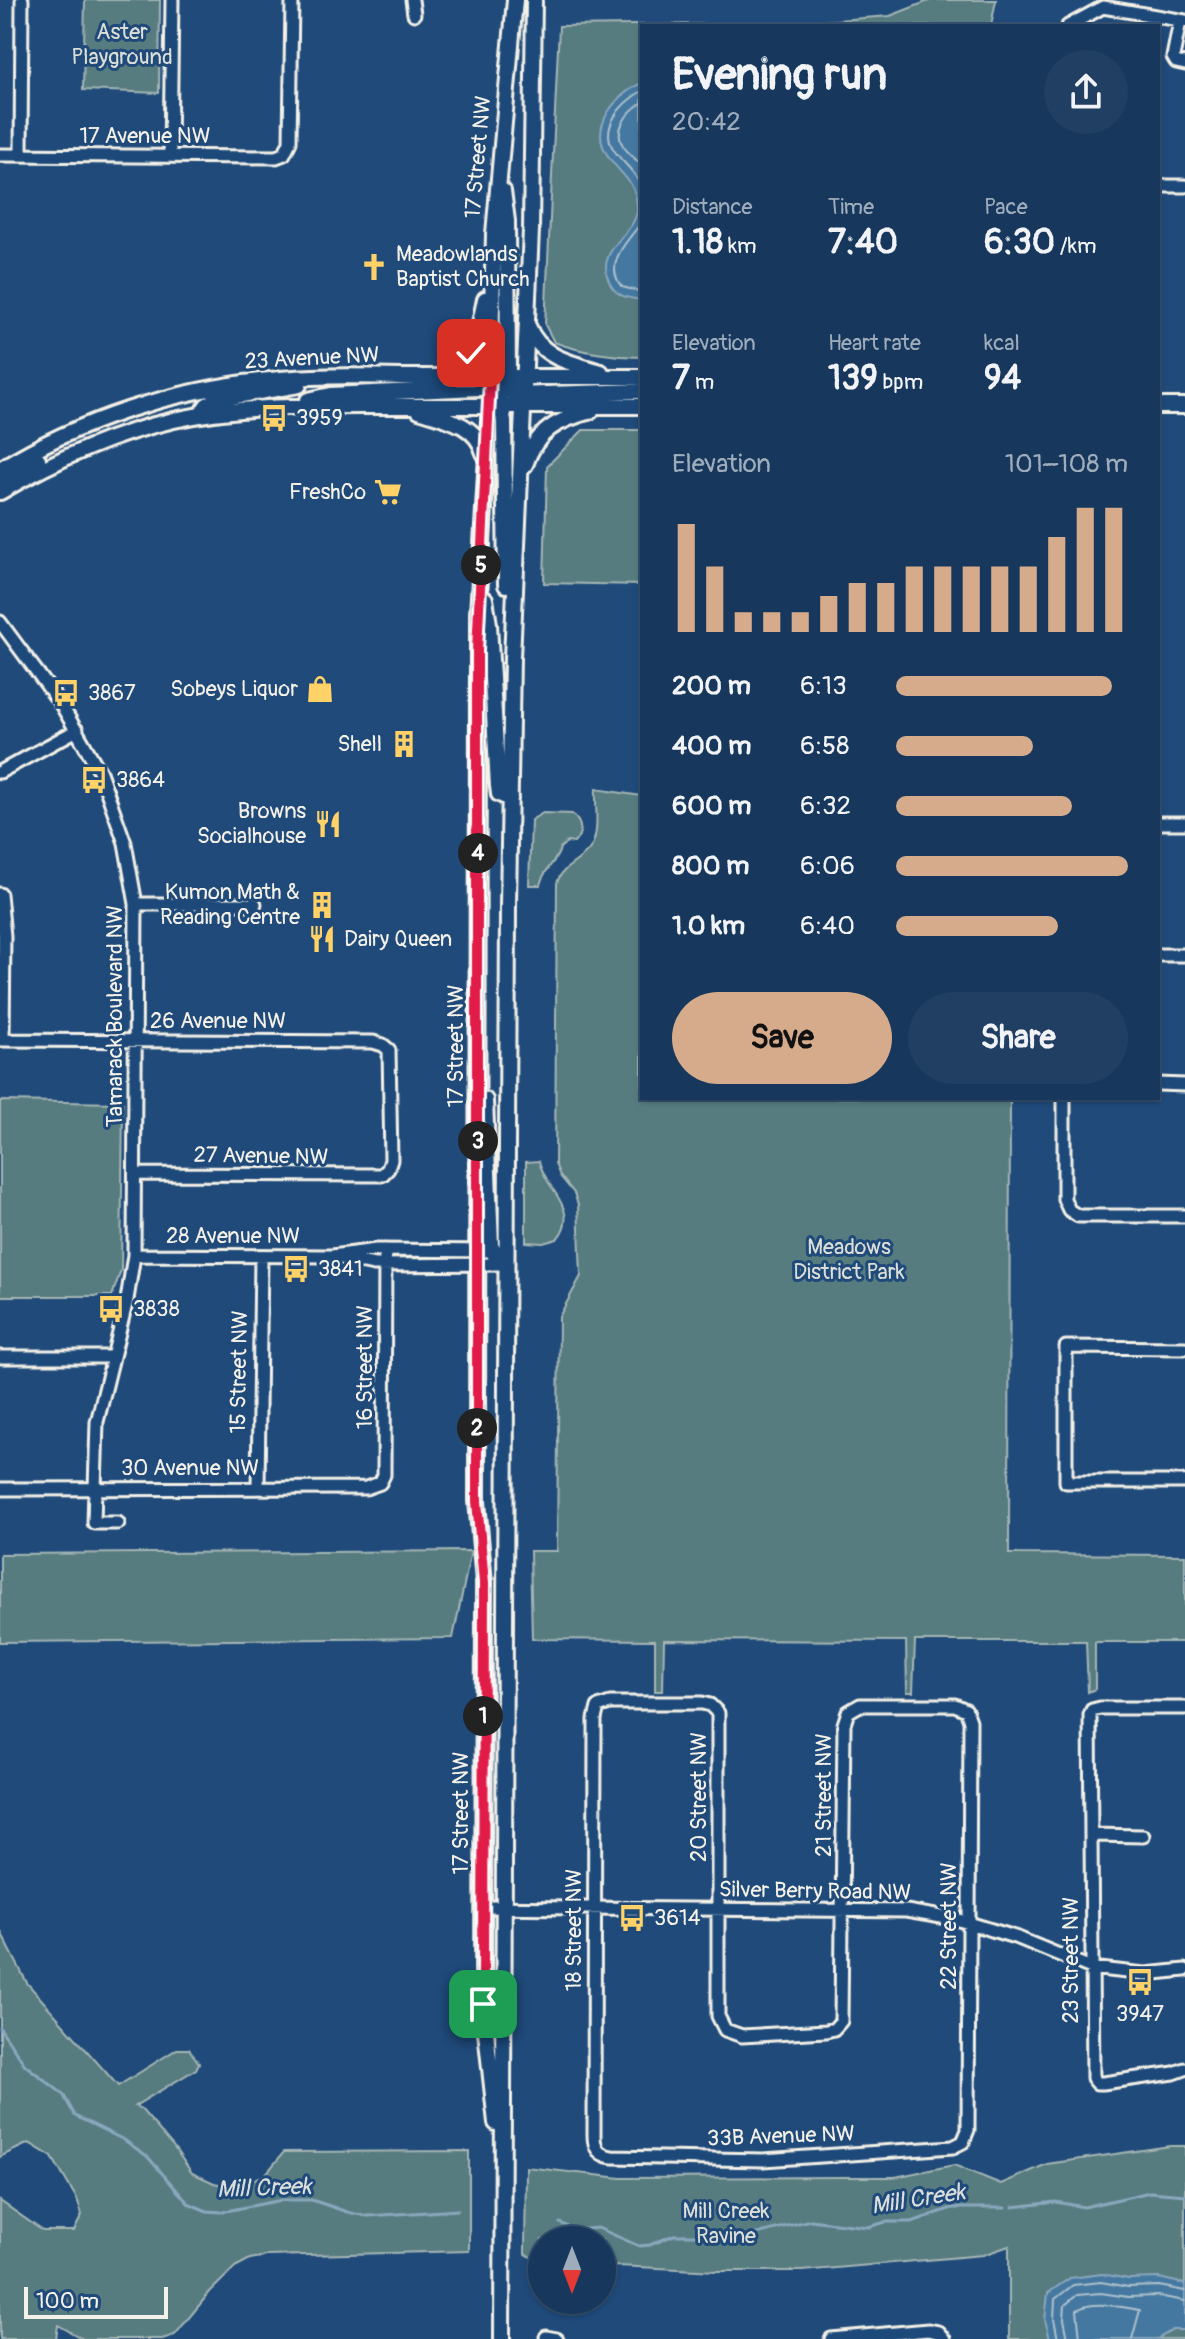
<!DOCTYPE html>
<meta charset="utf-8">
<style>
:root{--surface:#17385c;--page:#203f62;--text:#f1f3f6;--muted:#9eacbb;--line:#365272;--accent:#d6ab8b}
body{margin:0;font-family:Pangolin,sans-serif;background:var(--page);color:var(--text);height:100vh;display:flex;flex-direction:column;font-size:30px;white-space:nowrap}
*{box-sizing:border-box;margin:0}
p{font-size:26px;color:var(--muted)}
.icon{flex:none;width:44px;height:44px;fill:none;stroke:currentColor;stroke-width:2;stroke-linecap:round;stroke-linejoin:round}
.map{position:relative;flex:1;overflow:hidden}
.side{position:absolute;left:640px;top:24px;width:520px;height:1076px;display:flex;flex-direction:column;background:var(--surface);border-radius:0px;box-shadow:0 2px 6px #0004,0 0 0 2px var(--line)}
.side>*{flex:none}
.needle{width:52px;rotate:180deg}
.tools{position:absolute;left:528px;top:2226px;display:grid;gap:16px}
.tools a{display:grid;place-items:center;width:88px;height:88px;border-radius:50%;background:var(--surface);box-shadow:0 2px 6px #0004,0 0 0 2px var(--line);font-size:40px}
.scale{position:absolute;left:24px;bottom:20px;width:144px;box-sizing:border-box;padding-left:8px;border:4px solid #f4f1e8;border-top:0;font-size:22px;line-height:28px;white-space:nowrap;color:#f4f1e8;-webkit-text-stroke:6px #1f4a7a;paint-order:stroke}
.pin{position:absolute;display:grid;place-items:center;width:68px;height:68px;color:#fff;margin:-34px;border-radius:16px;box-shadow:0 4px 12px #0006}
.km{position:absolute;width:40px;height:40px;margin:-20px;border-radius:50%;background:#222;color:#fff;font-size:22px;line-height:40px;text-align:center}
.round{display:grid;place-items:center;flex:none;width:84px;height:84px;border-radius:42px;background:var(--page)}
.head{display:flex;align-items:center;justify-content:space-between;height:136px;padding:0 32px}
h1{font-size:44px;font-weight:800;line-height:60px}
.stats{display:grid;grid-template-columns:repeat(3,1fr);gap:12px;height:136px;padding:8px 32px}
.stats div{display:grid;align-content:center}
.stats b{font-size:34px;font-weight:800}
.stats small{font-size:22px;font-weight:400}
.stats p{font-size:22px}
.chart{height:224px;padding:16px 32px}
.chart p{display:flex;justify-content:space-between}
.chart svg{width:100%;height:144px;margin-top:8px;stroke:var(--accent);stroke-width:6}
.action{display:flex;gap:16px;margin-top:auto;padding:16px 32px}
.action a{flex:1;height:92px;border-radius:48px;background:var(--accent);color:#111;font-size:32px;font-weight:800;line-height:92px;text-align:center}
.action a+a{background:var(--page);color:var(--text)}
ul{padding:0 32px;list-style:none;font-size:26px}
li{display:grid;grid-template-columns:128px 96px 1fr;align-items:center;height:60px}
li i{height:20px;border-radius:10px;background:var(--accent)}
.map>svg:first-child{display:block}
.green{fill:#577b80;stroke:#a6b6b4;stroke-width:2}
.water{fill:#4478a1;stroke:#8aa8bd;stroke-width:2}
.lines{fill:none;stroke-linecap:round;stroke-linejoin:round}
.shore{stroke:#aec1cc;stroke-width:2}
.stream{stroke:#8aa8bd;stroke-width:3}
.minor-casing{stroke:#f4f1e8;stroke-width:17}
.major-casing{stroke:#f4f1e8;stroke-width:20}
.minor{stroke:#1f4a7a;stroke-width:11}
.major{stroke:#1f4a7a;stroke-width:14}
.route-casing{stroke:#fff;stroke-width:16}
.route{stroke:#e11d48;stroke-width:10}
.labels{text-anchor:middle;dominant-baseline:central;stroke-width:6;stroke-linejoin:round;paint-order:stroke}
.park-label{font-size:22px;fill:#dcdfd8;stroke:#1f4a7a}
.street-label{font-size:22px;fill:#f4f1e8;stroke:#1f4a7a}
.poi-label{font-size:22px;fill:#f4f1e8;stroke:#1f4a7a;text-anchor:start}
.water-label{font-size:24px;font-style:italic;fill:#dadfdd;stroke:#1f4a7a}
</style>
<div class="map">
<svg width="1185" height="2339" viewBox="0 0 1185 2339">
<rect width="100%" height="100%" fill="#1f4a7a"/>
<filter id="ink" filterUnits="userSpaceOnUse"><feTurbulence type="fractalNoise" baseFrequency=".0125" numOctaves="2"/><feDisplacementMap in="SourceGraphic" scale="16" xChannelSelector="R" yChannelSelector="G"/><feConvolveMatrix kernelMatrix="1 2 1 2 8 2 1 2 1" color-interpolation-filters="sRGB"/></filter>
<g filter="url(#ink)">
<!-- green -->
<path class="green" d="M85,0H160L159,93L83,90Z
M931,0H996L991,26H642V357C611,356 583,353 554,342L545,325L559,26L797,23L890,16Z
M583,430H642V585L544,583L547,466Z
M596,789L642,796V1098H1010L1009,1554L1185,1555V1642H1095V1689L1088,1692L1086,1641H915L913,1692H907L906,1641L664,1640L663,1691H655V1640L532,1639L530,1551H557L559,1317L581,1276L578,1205L574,1193L560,1176L555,1164L557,883C562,865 582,862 591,847C600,832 595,806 596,789Z
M543,813L572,814C582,823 583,833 574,843L567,842L560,848C558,861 543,870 540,885H529L531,820Z
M0,1101L123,1103L121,1270L112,1296H0Z
M539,1161C545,1190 582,1209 557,1239L543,1243L526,1242V1162Z
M471,1551L453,1638L0,1642V1554Z
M0,1930L27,1983L118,2086L177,2049H189L199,2063L196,2069L135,2106L141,2109L173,2146L192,2173L214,2183L233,2187L265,2175L284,2152L469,2151V2251L267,2256L250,2259L235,2267L210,2292L175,2335L162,2339H83L58,2325L56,2339H0V2201L43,2231H74L82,2215L77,2199L52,2157L29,2143L0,2157Z
M1170,2146H1185V2339H1009V2246L983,2255L802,2271H717L618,2266L602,2269V2240H542V2265L525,2253L526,2167L621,2178L842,2177H895L954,2165L1001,2184L1047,2164Z"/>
<!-- water -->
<path class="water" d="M642,83V300C626,298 614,296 608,279C596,247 638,233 637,208C636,180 622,177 608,156C588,127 616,94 642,83Z
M1102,2274L1128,2279L1159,2278L1185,2284V2330H1173L1157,2339H1050L1045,2320L1048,2293L1070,2278Z"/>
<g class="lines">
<!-- shore -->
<path class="shore" d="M642,91C621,103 597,129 616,153C626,166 637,173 642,190
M642,103C628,111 612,130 624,147C629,154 636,159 642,166
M642,222C627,241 603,264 622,287L642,292
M1058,2339L1054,2319L1055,2299L1073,2285L1101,2282L1128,2287L1159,2286L1185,2291
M1068,2339L1064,2319L1065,2305L1077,2295L1101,2293L1128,2297L1158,2296L1185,2301
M1080,2339L1077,2310C1094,2300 1122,2307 1140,2310L1132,2339"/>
<!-- stream -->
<path class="stream" d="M0,2028L25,2065L63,2094L75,2116L124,2140L147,2156L188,2203L207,2211L221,2212L282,2200H312L350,2213L368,2216L458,2210
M1013,2207L1056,2202L1084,2207L1150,2192L1185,2195
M560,2223L575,2230L598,2228L639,2246L650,2245L674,2235H694L726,2242L810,2220L868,2227L886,2222H912L952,2208H1005"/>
<!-- minor casing -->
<g class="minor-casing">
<path id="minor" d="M412,0L414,14
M1180,21L1173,57L1176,62L1185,64
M1068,26L1103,7L1185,21
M0,155L276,157L284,154L290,142L292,0
M21,155L22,0
M170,156L172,0
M1158,186H1185
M0,622L62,706L100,772L125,843L136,904L134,1255L127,1300L97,1422L94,1523H118
M0,772L77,730
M1158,823H1185
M0,894L4,936L3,1040
M136,904H255
M1158,955H1185
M0,1040L373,1042L383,1045L389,1050L391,1160L388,1169L382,1175L135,1174
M1158,1084L1185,1085
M1064,1098V1199L1069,1210L1078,1216H1185
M134,1255L332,1256L376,1250L500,1251
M336,1257L374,1265L506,1264
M1185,1348L1066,1347V1482H1185
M0,1357H113
M258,1488L261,1256
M0,1489L366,1488L380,1483L384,1475L385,1250
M610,1703H702L710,1705L718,1713V2016L725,2030L742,2036L826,2031L834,2029L841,2021L844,1724L848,1712L860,1705H955L966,1710L970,1721L968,2130L963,2142L953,2147L763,2160L612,2157C598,2155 594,2148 594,2135L595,1719L598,1707Z
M1185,1708H1100L1092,1710L1090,1715L1093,2078L1097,2083H1103L1174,2073L1185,2069
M1092,1835L1143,1836
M483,1907L906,1911L959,1920L1018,1938L1091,1968L1145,1974L1185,1970
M546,2337L557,2339
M831,2339L928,2330L938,2332L944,2339"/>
</g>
<!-- major casing -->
<g class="major-casing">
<path id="major" d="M503,191L507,221L508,377L512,393L523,406
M528,326C540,358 571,363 601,372
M450,377C475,357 479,329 485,299
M490,377L499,392L504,421L506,585
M515,395L642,391
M308,400L331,395L498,387
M1158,406H1185
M419,410C444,418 477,424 484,453
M200,415L207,405L219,399L299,385
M525,465C536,431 557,420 591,411
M0,469C81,419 176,389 270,380C322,374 376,377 428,377C500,377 571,377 642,377
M0,481L38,459
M0,492C53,461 113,434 174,420C248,404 323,406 398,406C479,406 561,406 642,406
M485,599L489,624L498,786L499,794L510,799
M485,1100L491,1245L495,1256L506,1264
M496,2123L483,2004L484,1583L477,1501L478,614L489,420L494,234L515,0
M502,2339L508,906L512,658L531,230L534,0"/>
</g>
<!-- minor -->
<use href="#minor" class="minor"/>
<!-- major -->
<use href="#major" class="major"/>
</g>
</g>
<g class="lines" filter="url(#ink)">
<!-- route casing -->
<g class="route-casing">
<path id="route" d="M471,353L462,367L450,377H490L477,651V1501L484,1583L483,2004"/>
</g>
<!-- route -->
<use href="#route" class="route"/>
</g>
<!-- icons -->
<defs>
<g id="church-bare" transform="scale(2.16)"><path d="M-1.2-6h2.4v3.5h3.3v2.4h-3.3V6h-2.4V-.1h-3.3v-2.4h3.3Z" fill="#ffd166" stroke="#1f4a7a" stroke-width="2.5" paint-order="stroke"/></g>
<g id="bus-bare" transform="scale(2.16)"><path d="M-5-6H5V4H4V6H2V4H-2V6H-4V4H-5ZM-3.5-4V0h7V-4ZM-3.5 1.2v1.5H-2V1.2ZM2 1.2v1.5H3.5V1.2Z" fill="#ffd166" stroke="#1f4a7a" stroke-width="2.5" paint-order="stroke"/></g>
<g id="supermarket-bare" transform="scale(2.16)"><path d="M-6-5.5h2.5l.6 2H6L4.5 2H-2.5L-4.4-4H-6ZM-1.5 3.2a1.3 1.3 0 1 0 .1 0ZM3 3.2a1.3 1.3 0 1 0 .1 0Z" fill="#ffd166" stroke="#1f4a7a" stroke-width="2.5" paint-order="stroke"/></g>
<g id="shop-bare" transform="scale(2.16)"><path d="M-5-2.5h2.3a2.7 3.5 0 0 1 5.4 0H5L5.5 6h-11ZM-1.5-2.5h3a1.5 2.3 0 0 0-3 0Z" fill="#ffd166" stroke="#1f4a7a" stroke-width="2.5" paint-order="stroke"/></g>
<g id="building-bare" transform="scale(2.16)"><path d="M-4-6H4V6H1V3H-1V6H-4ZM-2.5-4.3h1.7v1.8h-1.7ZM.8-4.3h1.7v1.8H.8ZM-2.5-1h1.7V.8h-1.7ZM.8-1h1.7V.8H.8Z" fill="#ffd166" stroke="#1f4a7a" stroke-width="2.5" paint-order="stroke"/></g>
<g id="restaurant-bare" transform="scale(2.16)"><path d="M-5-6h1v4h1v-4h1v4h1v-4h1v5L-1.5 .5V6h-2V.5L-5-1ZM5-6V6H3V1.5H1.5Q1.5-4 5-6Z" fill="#ffd166" stroke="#1f4a7a" stroke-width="2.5" paint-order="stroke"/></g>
</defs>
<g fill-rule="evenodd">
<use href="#church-bare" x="374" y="267"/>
<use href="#bus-bare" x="274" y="418"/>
<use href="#supermarket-bare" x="388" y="492"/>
<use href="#shop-bare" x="320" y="689"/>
<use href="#bus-bare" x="66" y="693"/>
<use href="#building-bare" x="404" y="744"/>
<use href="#bus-bare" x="94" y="780"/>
<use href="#restaurant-bare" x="328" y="824"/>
<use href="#building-bare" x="322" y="905"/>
<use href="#restaurant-bare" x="322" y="939"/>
<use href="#bus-bare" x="296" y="1269"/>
<use href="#bus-bare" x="111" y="1309"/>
<use href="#bus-bare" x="632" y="1918"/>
<use href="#bus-bare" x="1140" y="1982"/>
</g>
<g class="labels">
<!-- park labels -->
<g class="park-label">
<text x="122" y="32">Aster<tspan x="122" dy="25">Playground</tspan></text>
<text x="849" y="1247">Meadows<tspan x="849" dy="25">District Park</tspan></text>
<text x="726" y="2211">Mill Creek<tspan x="726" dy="25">Ravine</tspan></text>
</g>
<!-- street labels -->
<g class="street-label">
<text x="145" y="136">17 Avenue NW</text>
<text transform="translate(478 157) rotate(-85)">17 Street NW</text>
<text transform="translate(312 358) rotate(-3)">23 Avenue NW</text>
<text transform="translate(115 1016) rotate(-90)">Tamarack Boulevard NW</text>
<text x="218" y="1021">26 Avenue NW</text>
<text transform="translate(456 1046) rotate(-90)">17 Street NW</text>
<text transform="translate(261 1156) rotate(1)">27 Avenue NW</text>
<text x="233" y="1236">28 Avenue NW</text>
<text transform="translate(365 1367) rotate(-90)">16 Street NW</text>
<text transform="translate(239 1372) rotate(-89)">15 Street NW</text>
<text x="190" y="1468">30 Avenue NW</text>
<text transform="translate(824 1795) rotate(-90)">21 Street NW</text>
<text transform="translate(699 1797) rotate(-90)">20 Street NW</text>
<text transform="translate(461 1813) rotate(-90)">17 Street NW</text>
<text transform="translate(815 1891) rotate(1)">Silver Berry Road NW</text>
<text transform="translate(949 1926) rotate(-90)">22 Street NW</text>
<text transform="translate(574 1930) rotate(-90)">18 Street NW</text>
<text transform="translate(1071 1960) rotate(-90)">23 Street NW</text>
<text transform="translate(781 2136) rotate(-2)">33B Avenue NW</text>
</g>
<!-- poi labels -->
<g class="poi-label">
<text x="396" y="254">Meadowlands<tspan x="396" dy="25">Baptist Church</tspan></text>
<text x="296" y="418">3959</text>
<text x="366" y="492" text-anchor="end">FreshCo</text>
<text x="298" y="689" text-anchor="end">Sobeys Liquor</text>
<text x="88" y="693">3867</text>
<text x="382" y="744" text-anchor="end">Shell</text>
<text x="116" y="780">3864</text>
<text x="306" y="811" text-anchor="end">Browns<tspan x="306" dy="25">Socialhouse</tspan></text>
<text x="300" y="892" text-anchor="end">Kumon Math &amp;<tspan x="300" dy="25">Reading Centre</tspan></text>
<text x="344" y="939">Dairy Queen</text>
<text x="318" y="1269">3841</text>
<text x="133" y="1309">3838</text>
<text x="654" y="1918">3614</text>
<text x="1140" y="2014" text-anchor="middle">3947</text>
</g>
<!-- water labels -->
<g class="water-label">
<text transform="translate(264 2188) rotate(-2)">Mill Creek</text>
<text transform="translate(918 2199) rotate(-9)">Mill Creek</text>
</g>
</g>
</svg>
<div class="tools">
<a><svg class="needle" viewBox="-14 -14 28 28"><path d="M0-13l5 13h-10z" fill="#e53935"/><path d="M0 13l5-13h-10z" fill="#9eacbb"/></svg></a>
</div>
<div class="scale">100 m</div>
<div class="pin" style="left:483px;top:2004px;background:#1e9e55"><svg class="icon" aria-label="arrive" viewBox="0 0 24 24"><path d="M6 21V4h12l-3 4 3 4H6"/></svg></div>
<div class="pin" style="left:471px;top:353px;background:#d93025"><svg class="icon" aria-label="check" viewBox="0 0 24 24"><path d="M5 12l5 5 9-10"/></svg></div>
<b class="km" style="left:483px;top:1716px">1</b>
<b class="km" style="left:477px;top:1428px">2</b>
<b class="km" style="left:478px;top:1141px">3</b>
<b class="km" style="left:478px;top:853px">4</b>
<b class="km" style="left:481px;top:565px">5</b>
<section class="side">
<div class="head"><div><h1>Evening run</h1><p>20:42</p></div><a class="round"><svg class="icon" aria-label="share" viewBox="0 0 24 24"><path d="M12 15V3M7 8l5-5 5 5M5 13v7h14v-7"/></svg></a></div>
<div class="stats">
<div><p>Distance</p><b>1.18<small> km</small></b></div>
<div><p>Time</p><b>7:40</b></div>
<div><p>Pace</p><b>6:30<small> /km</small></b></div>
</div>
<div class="stats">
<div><p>Elevation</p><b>7<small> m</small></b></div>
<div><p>Heart rate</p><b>139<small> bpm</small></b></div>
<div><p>kcal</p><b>94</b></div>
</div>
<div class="chart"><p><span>Elevation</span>101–108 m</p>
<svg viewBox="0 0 160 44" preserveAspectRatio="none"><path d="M5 44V11M15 44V24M25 44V38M35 44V38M45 44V38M55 44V33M65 44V29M75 44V29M85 44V24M95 44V24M105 44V24M115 44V24M125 44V24M135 44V15M145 44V6M155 44V6"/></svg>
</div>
<ul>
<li><b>200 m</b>6:13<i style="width:93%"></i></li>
<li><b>400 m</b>6:58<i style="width:59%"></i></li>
<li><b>600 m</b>6:32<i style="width:76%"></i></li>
<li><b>800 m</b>6:06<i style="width:100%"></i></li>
<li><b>1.0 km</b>6:40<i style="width:70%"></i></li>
</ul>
<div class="action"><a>Save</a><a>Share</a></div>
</section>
</div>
